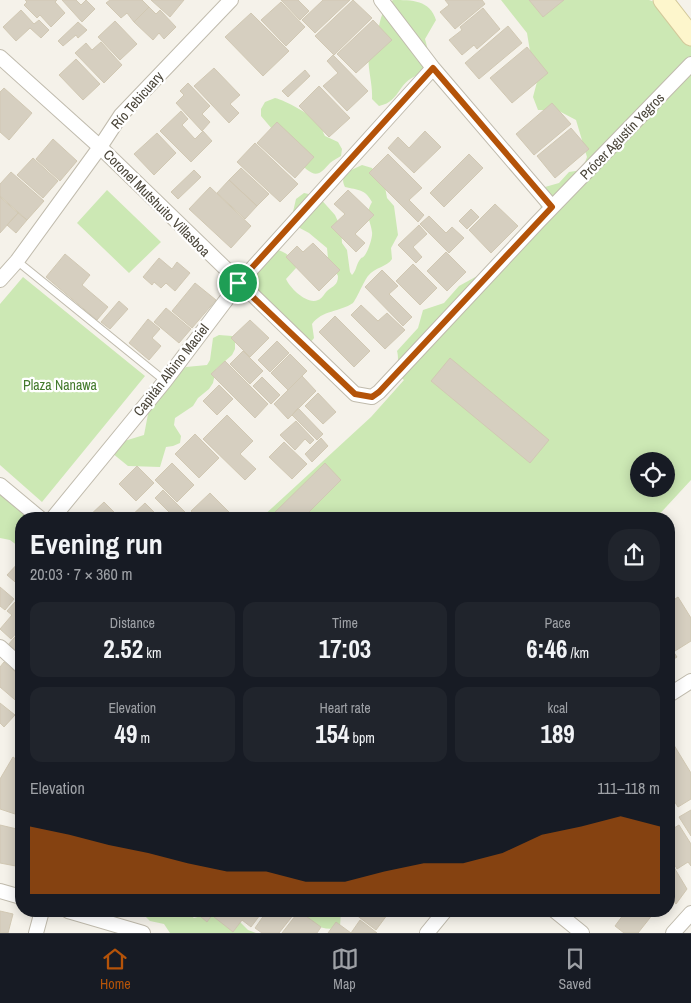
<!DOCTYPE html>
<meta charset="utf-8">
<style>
:root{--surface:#171b24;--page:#20242c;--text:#f1f3f6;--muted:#9ea1a6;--line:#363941;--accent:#b45309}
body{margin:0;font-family:"Archivo Narrow",sans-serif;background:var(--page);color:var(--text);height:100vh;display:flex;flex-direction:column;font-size:19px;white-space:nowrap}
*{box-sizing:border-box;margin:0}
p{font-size:16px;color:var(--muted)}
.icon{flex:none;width:28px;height:28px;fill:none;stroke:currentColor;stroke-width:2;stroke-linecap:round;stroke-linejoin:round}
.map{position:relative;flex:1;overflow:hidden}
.sheet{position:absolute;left:15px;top:512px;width:660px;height:405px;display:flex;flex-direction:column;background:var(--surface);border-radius:20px;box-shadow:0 2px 12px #0003}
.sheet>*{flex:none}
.fabs{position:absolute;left:630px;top:452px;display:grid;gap:10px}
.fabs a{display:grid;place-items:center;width:45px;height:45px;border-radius:50%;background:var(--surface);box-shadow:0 2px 12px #0003;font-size:25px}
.pin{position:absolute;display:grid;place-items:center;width:42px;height:42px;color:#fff;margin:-21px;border:2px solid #fff;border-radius:50%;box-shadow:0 1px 5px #0007}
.round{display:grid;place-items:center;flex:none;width:52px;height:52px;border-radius:20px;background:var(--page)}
.summary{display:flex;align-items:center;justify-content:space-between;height:85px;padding:0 15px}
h1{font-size:28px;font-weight:800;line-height:38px}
.stats{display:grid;grid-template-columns:repeat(3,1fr);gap:8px;height:85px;padding:5px 15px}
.stats div{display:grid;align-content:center;border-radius:12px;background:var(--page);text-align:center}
.stats b{font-size:25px;font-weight:800}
.stats small{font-size:14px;font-weight:400}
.stats p{font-size:14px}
.chart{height:140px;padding:10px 15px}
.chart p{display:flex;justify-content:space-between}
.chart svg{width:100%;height:90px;margin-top:5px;fill:var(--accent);opacity:.7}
.tab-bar{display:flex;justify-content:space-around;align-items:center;height:70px;border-top:1px solid var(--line);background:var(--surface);font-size:14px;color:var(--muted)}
.tab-bar a{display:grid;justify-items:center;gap:2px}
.tab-bar .selected{color:var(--accent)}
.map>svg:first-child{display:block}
.green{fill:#cce8b4;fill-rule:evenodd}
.building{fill:#d6cfc0;stroke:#d1c8b3}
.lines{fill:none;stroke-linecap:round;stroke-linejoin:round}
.lane-casing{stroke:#c0bbad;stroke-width:9}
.street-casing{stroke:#c0bbad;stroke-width:16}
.secondary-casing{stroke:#d3c99b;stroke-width:21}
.lane{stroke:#fff;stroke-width:7}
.street{stroke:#fff;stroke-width:14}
.secondary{stroke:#fdf6cc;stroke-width:19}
.route-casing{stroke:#fff;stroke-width:10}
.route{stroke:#b45309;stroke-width:6}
.labels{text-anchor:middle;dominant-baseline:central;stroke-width:4.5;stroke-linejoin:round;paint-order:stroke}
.street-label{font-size:14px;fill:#494438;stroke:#fff}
.park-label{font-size:14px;fill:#437a2c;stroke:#fff}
</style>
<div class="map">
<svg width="691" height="933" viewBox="0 0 691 933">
<rect width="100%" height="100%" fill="#f5f2ea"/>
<!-- green -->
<path class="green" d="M393,0C412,0 430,0 436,20L425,39L429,54L423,74C396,79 403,101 379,106L372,99C373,81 365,63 370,44C371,39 376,36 378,31C381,17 382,9 393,0Z
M501,0H649L667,6L691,31V480L655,519H260L371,417L404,380C394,373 400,361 397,351L418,328L423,310L444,303L459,286L497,265L541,211L539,191L545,187L559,183L569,172L582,170L587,157L576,120L557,110H538L533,97L538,78L530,51L527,33ZM639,461H666V489H639Z
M275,98C285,100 315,117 321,125C322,128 323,133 325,136L338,142L342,149L341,156C338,158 333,160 330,163C321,173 317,178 306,169L261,116V109L265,102Z
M362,165L372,168L385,187L387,198L394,206L398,235L391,248L392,259C387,267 375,267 368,276C364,281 356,300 353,303C340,312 322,310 312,324L314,338L310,343L265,317L248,284L273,248C285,252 293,256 296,268L286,279C290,288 307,305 318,300C322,299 324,294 327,291C333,286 338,285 338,276L328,258L327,248L309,233L296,226L292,216L296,199L304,193L318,196L335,215L341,228L342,243L347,250L350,272L352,275C356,271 356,266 359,261C363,255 361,260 365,255C368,251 373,237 372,232C370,217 364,217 372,202C365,189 358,190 345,187C338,174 352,170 362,165Z
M107,190L161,242L129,273L77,223Z
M23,277L145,376L42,502L0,465V304Z
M219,335L232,336L235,342V349L232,355L216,369L213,383L209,389L198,398L193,406L175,418L174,425L181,436L180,443L173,446L166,447L160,467L128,466L112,453L121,442L144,435L149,409L181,371L186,367L207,365L210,360L213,338Z
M0,488L25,510L27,519H21V544L18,546L10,540L0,538Z
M140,911H185L194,918L212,913L240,922L248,930L256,933H170L164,924L150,921Z
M296,911H341L340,927C324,933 311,923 297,914Z"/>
<!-- building -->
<path class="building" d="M25,0H57L55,2L65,13L51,27L40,15L37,18L24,5L27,2Z
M62,0H76L81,5L86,0L95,9L82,22Z
M110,0H142L149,7L134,22L127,13L121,18L106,3Z
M151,0H184L170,17Z
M281,0H298L309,11L300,20Z
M323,0H350L315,33L302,20Z
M353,0L372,18L334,55L315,36Z
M445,0H482L485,4L455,29L440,12L449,5Z
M529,0H564L543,17Z
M281,2L305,27L286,46L261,20Z
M149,7L156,14L160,10L176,27L164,39L159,33L153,40L134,22Z
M483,8L500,29L477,49L474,45L462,55L449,40L462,30L460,27Z
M21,10L34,24L39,20L49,30L41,38L30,28L16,41L3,27Z
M251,13L289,51L263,76L225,37Z
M373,20L392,40L356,73L337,54Z
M115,21L137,44L120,60L98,37Z
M78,22L87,30L78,38L76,35L63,46L58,41Z
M508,26L522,43L479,79L465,63Z
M101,42L122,65L104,83L75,53L86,43L92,50Z
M527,47L548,73L512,103L490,78Z
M333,55L368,91L347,111L323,86L338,73L327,61Z
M76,59L100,84L83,100L59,75Z
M214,68L240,95L230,104L239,113L229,123L194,86Z
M305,70L310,76L288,97L282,91Z
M188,83L210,106L202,114L210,122L202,131L176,103L184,95L180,91Z
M319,86L350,118L329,137L299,106Z
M4,88L32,113L9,140L0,132V92Z
M552,103L571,124L534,155L516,134Z
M181,111L188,119L182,125L195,139L203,131L212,141L191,162L160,131Z
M277,122L314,157L295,178L257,143Z
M571,128L589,149L555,178L537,156Z
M425,131L441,147L414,173L388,148L398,137L409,148Z
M157,133L176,153L154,175L134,154Z
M53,139L77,161L60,181L36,159Z
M255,143L298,184L280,202L237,162Z
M388,154L422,188L409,200L424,215L418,222L369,173Z
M469,154L483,168L444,207L430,193Z
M33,158L58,181L43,198L17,175Z
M241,168L269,194L257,206L229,180Z
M194,170L201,177L178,199L171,192Z
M11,172L44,201L27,220L0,196V184Z
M229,180L257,206L245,219L217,193Z
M210,187L251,226L231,248L189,209Z
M348,190L374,215L355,234L365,243L356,252L331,227L345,214L334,204Z
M0,197L18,213L0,233Z
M495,204L518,226L491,253L469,230Z
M471,209L479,217L467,229L459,221Z
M18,213L27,220L16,233L7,225Z
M429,216L446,233L452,227L464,238L449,253L420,224Z
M419,225L427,234L413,247L422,257L416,263L398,245Z
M313,243L340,270L319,291L286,257L297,246L303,252Z
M446,252L466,272L447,291L427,271Z
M65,254L90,275L82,285L108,307L97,320L46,277Z
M159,258L172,269L177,262L190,273L175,291L166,283L161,288L154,282L152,285L143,277Z
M413,264L437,288L420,305L396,281Z
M382,270L398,286L389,294L412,317L403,326L365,287Z
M195,283L216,300L192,328L172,311Z
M119,301L128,309L110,329L101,322Z
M361,305L378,321L387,313L405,330L385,349L351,315Z
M166,308L191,329L179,343L154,322Z
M335,316L370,351L354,367L319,332Z
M148,319L160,329L152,338L161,346L149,360L129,343Z
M250,320L269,338L250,357L231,338Z
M277,341L289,353L270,372L258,360Z
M243,351L263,371L250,384L230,364Z
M290,354L307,371L288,390L271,373Z
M450,358L549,440L530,463L431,381Z
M225,361L268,404L255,418L211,374Z
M302,376L316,391L288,419L274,404Z
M262,377L280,395L271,404L253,386Z
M219,385L233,399L217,415L203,401Z
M318,393L336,412L323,424L305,406Z
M298,408L323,434L317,440L292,415Z
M227,415L253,441L240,454L256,469L245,480L203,439Z
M296,421L314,440L310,444L305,439L295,450L280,435Z
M195,434L219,458L199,478L175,454Z
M321,438L328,446L312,462L305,454Z
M284,442L307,464L292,479L269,457Z
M172,463L194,485L177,502L155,480Z
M325,463L341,480L302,519H268Z
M137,466L154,483L136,501L119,484Z
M163,490L190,517L187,519H176L155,498Z
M210,493L236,519H199L191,511Z
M104,502L121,519H86Z
M145,503L158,516L155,519H128Z
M21,552V587L7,575L21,560L18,556Z
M0,587L14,599L5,610L0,606Z
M678,597L691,618V641L675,651L669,641V603Z
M15,602L21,607V628L11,639L0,629L12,615L7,611Z
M21,630V656L8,645Z
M669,645L677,657L669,662Z
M4,662L21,677V705L0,687V667Z
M0,703L15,715L4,727L0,723Z
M669,737L691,773V799L678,807L669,793Z
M13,757L21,763V816L0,809V779Z
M691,810V836L679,817Z
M0,825L21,830V867L0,863Z
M679,825L691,844V866L688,862L677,869L669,855V831Z
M669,859L687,889L676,904L669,898Z
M0,911L13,914L8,933H0Z
M194,911H215L207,922Z
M219,911H263L251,927L242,920L233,932L214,917Z
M267,911H291L294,914L279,933H262L255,928Z
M299,911L321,927L317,933H282Z
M351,911H390L376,930Z
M626,911H650L653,914L638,933H624L615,926Z
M360,920L368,926L377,933H351Z
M336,922L351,933H328Z"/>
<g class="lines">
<!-- lane casing -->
<g class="lane-casing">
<path id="lane" d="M17,261L165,381"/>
</g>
<!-- street casing -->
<g class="street-casing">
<path id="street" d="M381,0L433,68L552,207
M0,57L100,147L355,394L372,397L379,392L538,222L691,64
M0,280L17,261L100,147L121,115L231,0
M0,485L41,519
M52,519L165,381L239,283L433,68
M0,647L21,666
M669,695L691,681
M0,891L21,897
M68,911L143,933
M555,911L582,933
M36,933L42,911
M427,933L445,911
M673,933L691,913"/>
</g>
<!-- secondary casing -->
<g class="secondary-casing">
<path id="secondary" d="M663,0L691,36"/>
</g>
<!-- lane -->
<use href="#lane" class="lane"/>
<!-- street -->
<use href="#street" class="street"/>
<!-- secondary -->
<use href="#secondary" class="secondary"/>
</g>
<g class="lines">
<!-- route casing -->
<g class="route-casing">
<path id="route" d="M433,68L552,207L379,392L372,397L355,394L238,283Z"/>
</g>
<!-- route -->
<use href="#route" class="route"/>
</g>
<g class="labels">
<!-- street labels -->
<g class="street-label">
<text transform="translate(137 100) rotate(-49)">Río Tebicuary</text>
<text transform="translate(622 136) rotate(-46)">Prócer Agustín Yegros</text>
<text transform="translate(157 203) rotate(45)">Coronel Mutshuito Villasboa</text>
<text transform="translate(171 370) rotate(-52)">Capitán Albino Maciel</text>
</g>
<!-- park labels -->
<g class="park-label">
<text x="60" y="385">Plaza Nanawa</text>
</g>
</g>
</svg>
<div class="fabs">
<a><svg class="icon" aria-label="locate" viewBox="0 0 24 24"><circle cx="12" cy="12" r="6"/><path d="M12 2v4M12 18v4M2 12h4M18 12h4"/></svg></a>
</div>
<div class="pin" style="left:238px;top:283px;background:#1e9e55"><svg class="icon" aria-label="arrive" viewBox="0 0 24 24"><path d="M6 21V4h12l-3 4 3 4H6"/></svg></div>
<section class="sheet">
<div class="summary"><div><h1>Evening run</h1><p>20:03 · 7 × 360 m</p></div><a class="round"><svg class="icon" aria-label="share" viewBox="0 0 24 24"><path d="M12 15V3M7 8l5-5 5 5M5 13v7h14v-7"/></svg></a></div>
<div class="stats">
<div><p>Distance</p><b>2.52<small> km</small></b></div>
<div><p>Time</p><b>17:03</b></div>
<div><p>Pace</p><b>6:46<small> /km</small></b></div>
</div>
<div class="stats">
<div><p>Elevation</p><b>49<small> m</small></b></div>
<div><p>Heart rate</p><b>154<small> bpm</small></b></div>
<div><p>kcal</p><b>189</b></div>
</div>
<div class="chart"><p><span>Elevation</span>111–118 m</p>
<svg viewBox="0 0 160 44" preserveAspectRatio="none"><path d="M0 44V11L10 15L20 20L30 24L40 29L50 33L60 33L70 38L80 38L90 33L100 29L110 29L120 24L130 15L140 11L150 6L160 11V44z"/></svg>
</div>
</section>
</div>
<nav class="tab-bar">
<a class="selected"><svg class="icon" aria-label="home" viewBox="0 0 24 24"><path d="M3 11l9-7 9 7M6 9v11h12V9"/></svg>Home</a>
<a><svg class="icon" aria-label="map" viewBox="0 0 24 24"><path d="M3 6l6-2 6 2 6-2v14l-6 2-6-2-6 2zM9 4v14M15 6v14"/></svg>Map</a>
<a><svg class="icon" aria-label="saved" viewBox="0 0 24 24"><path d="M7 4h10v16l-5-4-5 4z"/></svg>Saved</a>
</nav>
